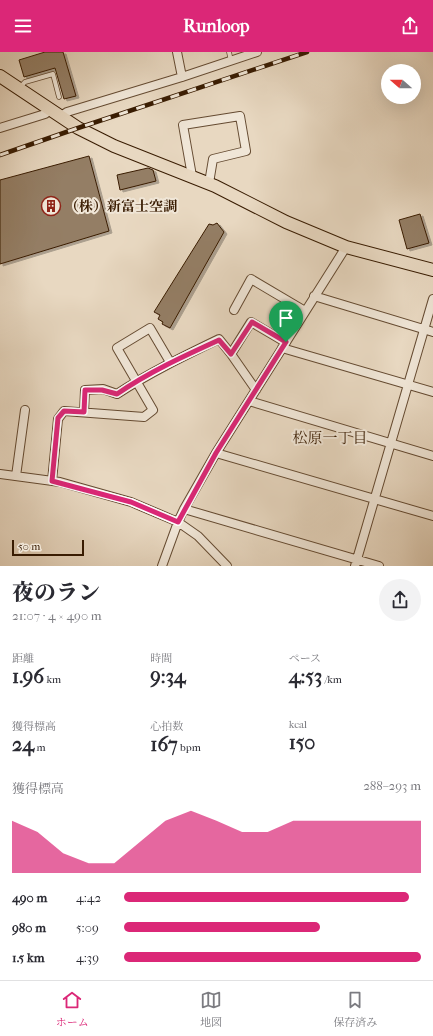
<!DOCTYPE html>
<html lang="ja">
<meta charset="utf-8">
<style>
:root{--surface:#fff;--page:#f2f2f3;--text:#2b2b33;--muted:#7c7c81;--line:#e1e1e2;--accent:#db2777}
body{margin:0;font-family:"IM FELL French Canon","Noto Serif JP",serif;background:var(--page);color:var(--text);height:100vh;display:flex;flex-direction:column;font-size:15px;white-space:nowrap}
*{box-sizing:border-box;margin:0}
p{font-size:13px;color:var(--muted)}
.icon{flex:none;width:22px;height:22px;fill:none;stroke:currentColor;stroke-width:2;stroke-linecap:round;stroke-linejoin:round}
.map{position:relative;height:514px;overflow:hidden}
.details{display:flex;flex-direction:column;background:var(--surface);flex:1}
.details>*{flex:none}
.needle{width:26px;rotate:290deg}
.tools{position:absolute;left:381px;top:12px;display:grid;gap:8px}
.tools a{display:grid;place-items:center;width:40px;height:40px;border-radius:50%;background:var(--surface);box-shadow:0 4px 16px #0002;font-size:20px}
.scale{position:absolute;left:12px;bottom:10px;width:72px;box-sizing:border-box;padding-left:4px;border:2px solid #391c02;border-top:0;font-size:11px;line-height:14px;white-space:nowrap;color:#391c02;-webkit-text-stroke:3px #f0e6d7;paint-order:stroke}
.pin{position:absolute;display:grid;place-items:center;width:34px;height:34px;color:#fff;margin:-41px -17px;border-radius:50% 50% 50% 0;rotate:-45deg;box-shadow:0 0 4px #0007}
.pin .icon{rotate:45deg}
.round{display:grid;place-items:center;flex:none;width:42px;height:42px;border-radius:21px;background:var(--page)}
.summary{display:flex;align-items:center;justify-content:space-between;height:68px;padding:0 12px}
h1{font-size:22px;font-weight:800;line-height:30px}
.stats{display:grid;grid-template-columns:repeat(3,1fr);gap:6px;height:68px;padding:4px 12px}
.stats div{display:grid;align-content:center}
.stats b{font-size:20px;font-weight:800}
.stats small{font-size:11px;font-weight:400}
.stats p{font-size:11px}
.chart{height:112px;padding:8px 12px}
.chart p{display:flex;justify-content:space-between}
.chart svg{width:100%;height:72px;margin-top:4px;fill:var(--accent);opacity:.7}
ul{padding:0 12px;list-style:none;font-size:13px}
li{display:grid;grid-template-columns:64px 48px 1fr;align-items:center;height:30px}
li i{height:10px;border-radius:5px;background:var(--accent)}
header{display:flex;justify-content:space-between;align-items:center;height:52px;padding:0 12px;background:var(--accent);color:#fff;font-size:18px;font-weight:800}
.tabs{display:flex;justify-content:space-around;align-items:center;height:56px;border-top:1px solid var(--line);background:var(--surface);font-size:11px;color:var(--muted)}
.tabs a{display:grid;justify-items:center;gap:2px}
.tabs .active{color:var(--accent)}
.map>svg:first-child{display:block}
.building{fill:#947e65;stroke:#391c02;filter:url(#shadow)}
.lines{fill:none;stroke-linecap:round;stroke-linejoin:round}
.lane-casing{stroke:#654b32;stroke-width:5.5}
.street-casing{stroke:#654b32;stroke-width:10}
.primary-casing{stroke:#391c02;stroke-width:14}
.lane{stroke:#f0e6d7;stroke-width:4}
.street{stroke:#f0e6d7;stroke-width:8}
.primary{stroke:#e8d8c1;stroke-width:12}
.rail-casing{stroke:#391c02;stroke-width:4.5}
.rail{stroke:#f0e6d7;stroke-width:3;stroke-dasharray:9;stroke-linecap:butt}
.route-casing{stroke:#fff;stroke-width:8}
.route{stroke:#db2777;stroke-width:5}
.labels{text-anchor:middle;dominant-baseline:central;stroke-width:4;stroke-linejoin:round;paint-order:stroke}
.poi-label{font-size:14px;font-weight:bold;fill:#391c02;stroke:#f0e6d7;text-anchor:start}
.neighbourhood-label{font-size:15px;fill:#391c02;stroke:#f0e6d7}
</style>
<header><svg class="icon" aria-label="menu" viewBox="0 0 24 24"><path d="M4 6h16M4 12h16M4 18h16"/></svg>Runloop<svg class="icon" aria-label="share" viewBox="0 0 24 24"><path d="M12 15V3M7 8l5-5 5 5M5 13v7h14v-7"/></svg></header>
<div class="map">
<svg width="433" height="514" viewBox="0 0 433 514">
<defs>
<filter id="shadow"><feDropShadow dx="3" dy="2" stdDeviation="0" flood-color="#0004"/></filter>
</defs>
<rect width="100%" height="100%" fill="#e8d8c1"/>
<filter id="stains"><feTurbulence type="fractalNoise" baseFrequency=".005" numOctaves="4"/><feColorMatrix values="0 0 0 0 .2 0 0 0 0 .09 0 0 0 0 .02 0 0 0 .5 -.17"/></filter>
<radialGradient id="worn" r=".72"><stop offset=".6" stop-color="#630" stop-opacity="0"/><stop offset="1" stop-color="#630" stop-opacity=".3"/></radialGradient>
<!-- building -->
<path class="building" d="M45,0H63L76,44L64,47L55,16L24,25L19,8Z
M89,104L109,179L0,212V128Z
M148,116L153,118L156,129L120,138L117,123Z
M420,162L429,191L407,197L399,168Z
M217,171L224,180L170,276L162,272L163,270L158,267L160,263L154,260L209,172L213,173Z"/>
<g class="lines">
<!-- lane casing -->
<g class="lane-casing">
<path id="lane" d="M229,0L231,9
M20,35L25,30L53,22L59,45"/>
</g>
<!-- street casing -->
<g class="street-casing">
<path id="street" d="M177,0L182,25
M61,64L67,60L182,25L257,0
M0,76L45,62L51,58
M192,124L183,73L240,64L246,99L213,107L209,131
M314,244L433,280
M234,258L251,227L305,259
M282,296L433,340
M231,302L251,270L285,290
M249,349L433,404
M84,360L85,338L103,337L117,342C149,321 184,304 219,287L231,302L256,338
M216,401L433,464
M0,422L60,430L131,450L178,470L198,484L227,514
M16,424L25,358
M52,429L58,367L64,359L144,365L153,358L117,296L150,276L170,310
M184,457L379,514
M162,514L178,470L184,457L216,401L346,195
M355,514L433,247"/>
</g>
<!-- primary casing -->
<g class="primary-casing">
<path id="primary" d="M0,24L78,76L114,94L215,134L286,170L346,195L433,218"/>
</g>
<!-- lane -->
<use href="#lane" class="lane"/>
<!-- street -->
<use href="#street" class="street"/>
<!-- primary -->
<use href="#primary" class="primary"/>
<!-- rail casing -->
<g class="rail-casing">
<path id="rail" d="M0,103L78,76L307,0"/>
</g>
<!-- rail -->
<use href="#rail" class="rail"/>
</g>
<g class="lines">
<!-- route casing -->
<g class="route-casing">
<path id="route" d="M252,270L286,290L216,401L178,470L131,450L52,429L58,366L64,359L84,360L85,338H102L117,342C149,320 184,304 219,288L231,302Z"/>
</g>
<!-- route -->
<use href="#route" class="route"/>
</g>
<!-- icons -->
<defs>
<g id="building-ring" transform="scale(1)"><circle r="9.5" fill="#f0e6d7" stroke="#8f2418" stroke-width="1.5"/><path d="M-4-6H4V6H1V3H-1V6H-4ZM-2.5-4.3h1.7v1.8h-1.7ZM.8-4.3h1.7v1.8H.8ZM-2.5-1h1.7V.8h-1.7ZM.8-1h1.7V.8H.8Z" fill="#8f2418"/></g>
</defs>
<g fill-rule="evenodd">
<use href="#building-ring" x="51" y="154"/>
</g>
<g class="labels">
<!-- poi labels -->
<g class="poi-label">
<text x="65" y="154">（株）新富士空調</text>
</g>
<!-- neighbourhood labels -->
<g class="neighbourhood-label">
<text x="330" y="386">松原一丁目</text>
</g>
</g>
<rect width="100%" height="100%" filter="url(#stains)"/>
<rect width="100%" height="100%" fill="url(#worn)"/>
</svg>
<div class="tools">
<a><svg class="needle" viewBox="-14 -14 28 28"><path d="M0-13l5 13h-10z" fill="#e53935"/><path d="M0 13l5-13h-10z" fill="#7c7c81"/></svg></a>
</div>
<div class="scale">50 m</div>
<div class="pin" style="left:286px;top:290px;background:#1e9e55"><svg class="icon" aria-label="arrive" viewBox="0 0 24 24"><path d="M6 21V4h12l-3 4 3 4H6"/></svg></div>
</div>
<section class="details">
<div class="summary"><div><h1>夜のラン</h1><p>21:07 · 4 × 490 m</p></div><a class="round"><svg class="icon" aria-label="share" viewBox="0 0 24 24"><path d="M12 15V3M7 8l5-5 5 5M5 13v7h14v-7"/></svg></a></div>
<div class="stats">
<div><p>距離</p><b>1.96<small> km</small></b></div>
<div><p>時間</p><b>9:34</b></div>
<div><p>ペース</p><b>4:53<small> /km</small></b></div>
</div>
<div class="stats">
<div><p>獲得標高</p><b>24<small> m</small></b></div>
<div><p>心拍数</p><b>167<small> bpm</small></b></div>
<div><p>kcal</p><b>150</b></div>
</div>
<div class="chart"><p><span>獲得標高</span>288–293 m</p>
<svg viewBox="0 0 160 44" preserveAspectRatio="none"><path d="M0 44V12L10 19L20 32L30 38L40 38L50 25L60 12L70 6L80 12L90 19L100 19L110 12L120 12L130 12L140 12L150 12L160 12V44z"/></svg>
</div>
<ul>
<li><b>490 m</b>4:42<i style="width:96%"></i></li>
<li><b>980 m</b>5:09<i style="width:66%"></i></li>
<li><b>1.5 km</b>4:39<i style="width:100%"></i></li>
</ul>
</section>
<nav class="tabs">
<a class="active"><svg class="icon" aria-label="home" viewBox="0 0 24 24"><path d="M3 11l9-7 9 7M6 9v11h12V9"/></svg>ホーム</a>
<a><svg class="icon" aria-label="map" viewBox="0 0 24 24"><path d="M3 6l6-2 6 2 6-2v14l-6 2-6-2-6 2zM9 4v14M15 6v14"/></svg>地図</a>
<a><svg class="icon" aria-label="saved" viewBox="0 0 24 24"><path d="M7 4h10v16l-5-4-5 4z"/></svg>保存済み</a>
</nav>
